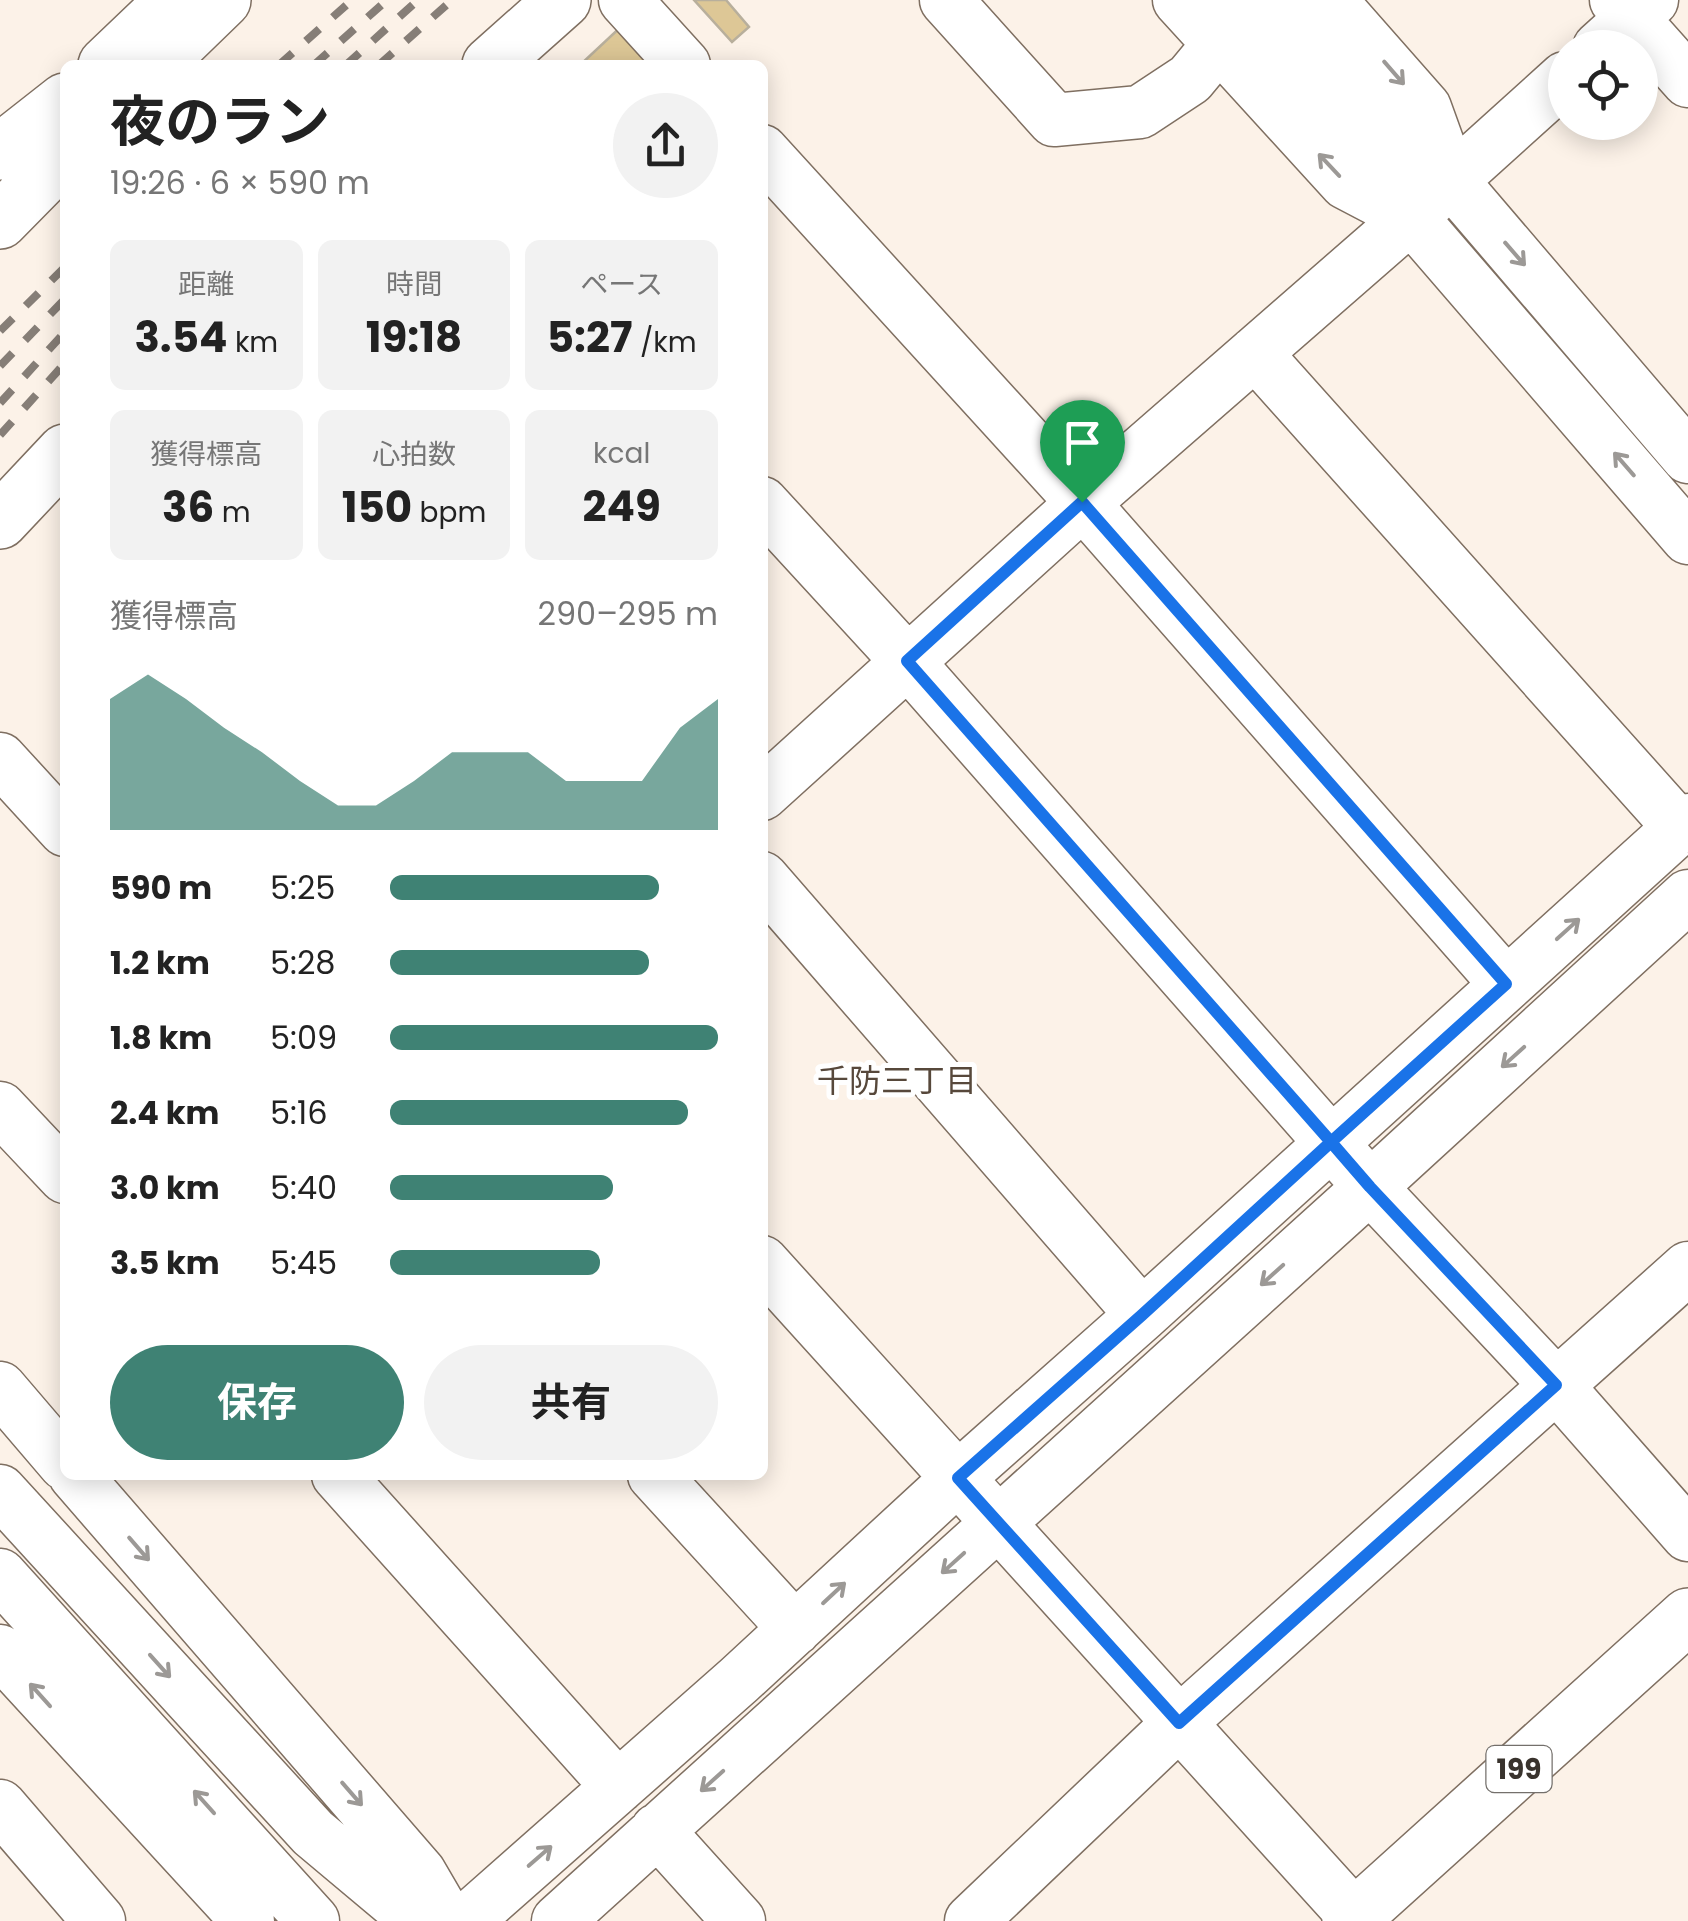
<!DOCTYPE html>
<html lang="ja">
<meta charset="utf-8">
<style>
:root{--surface:#fff;--page:#f2f2f2;--text:#222;--muted:#767676;--accent:#3f8274}
body{margin:0;font-family:Poppins,"Noto Sans JP",sans-serif;background:var(--page);color:var(--text);height:100vh;display:flex;flex-direction:column;font-size:38px;white-space:nowrap}
*{box-sizing:border-box;margin:0}
p{font-size:32px;color:var(--muted)}
.icon{flex:none;width:55px;height:55px;fill:none;stroke:currentColor;stroke-width:2;stroke-linecap:round;stroke-linejoin:round}
.map{position:relative;flex:1;overflow:hidden}
.details{position:absolute;left:60px;top:60px;width:708px;height:1420px;display:flex;flex-direction:column;background:var(--surface);border-radius:15px;box-shadow:0 5px 25px #0003}
.details>*{flex:none}
.fabs{position:absolute;left:1548px;top:30px;display:grid;gap:20px}
.fabs a{display:grid;place-items:center;width:110px;height:110px;border-radius:50%;background:var(--surface);box-shadow:0 5px 25px #0003;font-size:50px}
.pin{position:absolute;display:grid;place-items:center;width:85px;height:85px;color:#fff;margin:-102px -42px;border-radius:50% 50% 50% 0;rotate:-45deg;box-shadow:0 0 10px #0007}
.pin .icon{rotate:45deg}
.round{display:grid;place-items:center;flex:none;width:105px;height:105px;border-radius:52px;background:var(--page)}
.headline{display:flex;align-items:center;justify-content:space-between;height:170px;padding:0 50px}
h1{font-size:55px;font-weight:700;line-height:75px}
.stats{display:grid;grid-template-columns:repeat(3,1fr);gap:15px;height:170px;padding:10px 50px}
.stats div{display:grid;align-content:center;border-radius:15px;background:var(--page);text-align:center}
.stats b{font-size:42px;font-weight:700}
.stats small{font-size:28px;font-weight:400}
.stats p{font-size:28px}
.chart{height:280px;padding:20px 50px}
.chart p{display:flex;justify-content:space-between}
.chart svg{width:100%;height:180px;margin-top:10px;fill:var(--accent);opacity:.7}
.action{display:flex;gap:20px;margin-top:auto;padding:20px 50px}
.action a{flex:1;height:115px;border-radius:60px;background:var(--accent);color:#fff;font-size:40px;font-weight:700;line-height:115px;text-align:center}
.action a+a{background:var(--page);color:var(--text)}
ul{padding:0 50px;list-style:none;font-size:32px}
li{display:grid;grid-template-columns:160px 120px 1fr;align-items:center;height:75px}
li i{height:25px;border-radius:12px;background:var(--accent)}
.map>svg:first-child{display:block}
.building{fill:#ddc796;stroke:#b8af9c;stroke-width:2.5}
.lines{fill:none;stroke-linecap:round;stroke-linejoin:round}
.minor-casing{stroke:#7f6f61;stroke-width:55}
.highway-casing{stroke:#7f6f61;stroke-width:58}
.minor{stroke:#fff;stroke-width:52}
.highway{stroke:#fff;stroke-width:55}
.rail{stroke:#867e77;stroke-width:8;stroke-dasharray:18 18;stroke-linecap:butt}
.oneway{stroke:#9c9996}
.route-casing{stroke:#fff;stroke-width:20}
.route{stroke:#1a73e8;stroke-width:12}
.labels{text-anchor:middle;dominant-baseline:central;stroke-width:10;stroke-linejoin:round;paint-order:stroke}
.shield{fill:#fff;stroke:#74706c;stroke-width:2.5}
.shield-label{font-size:28px;font-weight:bold;fill:#39332d}
.neighbourhood-label{font-size:32px;fill:#57483b;stroke:#fff}
</style>
<div class="map">
<svg width="1688" height="1921" viewBox="0 0 1688 1921">
<rect width="100%" height="100%" fill="#fcf2e8"/>
<!-- building -->
<path class="building" d="M694,0H726L749,27L732,42Z
M626,22L654,65H580Z"/>
<g class="lines">
<!-- minor casing -->
<g class="minor-casing">
<path id="minor" d="M625,0L684,65
M946,0L1054,120L1140,112L1190,79L1219,44
M1179,0L1346,183L1409,216
M1235,0L1371,153L1411,217L1688,538
M1330,0L1425,108L1451,180L1688,457
M1616,0L1688,81
M1599,48L1652,0
M762,151L1083,503L1506,984
M1255,353L1680,828
M762,503L907,661L1370,1187L1556,1385L1688,1535
M0,759L65,830
M762,794L1083,503L1411,217L1565,78
M762,878L1142,1315
M0,1108L65,1177
M762,1262L1359,1921
M0,1388L65,1464
M75,1475L420,1873L448,1921
M338,1475L618,1787
M654,1475L795,1629
M0,1491L313,1833L418,1921
M0,1575L313,1921
M0,1651L248,1921
M0,1806L99,1921
M657,1830L739,1921
M466,1921L739,1680L958,1478L1142,1315L1688,820
M558,1921L1370,1187L1688,896
M971,1921L1179,1723L1688,1268"/>
</g>
<!-- highway casing -->
<g class="highway-casing">
<path id="highway" d="M1278,0L1396,131L1451,180
M157,64L223,0
M106,65L174,0
M490,65L563,0
M0,152L65,101
M0,221L65,155
M0,521L65,452
M1350,1921L1688,1616"/>
</g>
<!-- minor -->
<use href="#minor" class="minor"/>
<!-- highway -->
<use href="#highway" class="highway"/>
<!-- rail -->
<path class="rail" d="M279,65L352,0
M314,65L387,0
M346,65L418,0
M379,65L452,0
M0,331L65,267
M0,366L65,299
M0,403L65,332
M0,435L65,363"/>
</g>
<!-- one-way arrows -->
<defs><path id="oneway-shaft" d="M-6 0H5M1.5-3L5.5 0L1.5 3" fill="none" stroke-width="1.6" stroke-linecap="round" stroke-linejoin="round" transform="scale(2.5)"/></defs>
<g class="oneway">
<use href="#oneway-shaft" transform="translate(1394 73) rotate(49)"/>
<use href="#oneway-shaft" transform="translate(1329 165) rotate(-133)"/>
<use href="#oneway-shaft" transform="translate(1515 254) rotate(49)"/>
<use href="#oneway-shaft" transform="translate(1624 464) rotate(-131)"/>
<use href="#oneway-shaft" transform="translate(1568 929) rotate(-42)"/>
<use href="#oneway-shaft" transform="translate(1513 1057) rotate(138)"/>
<use href="#oneway-shaft" transform="translate(1272 1275) rotate(138)"/>
<use href="#oneway-shaft" transform="translate(139 1549) rotate(49)"/>
<use href="#oneway-shaft" transform="translate(953 1563) rotate(138)"/>
<use href="#oneway-shaft" transform="translate(834 1593) rotate(-43)"/>
<use href="#oneway-shaft" transform="translate(160 1666) rotate(48)"/>
<use href="#oneway-shaft" transform="translate(40 1695) rotate(-132)"/>
<use href="#oneway-shaft" transform="translate(712 1781) rotate(138)"/>
<use href="#oneway-shaft" transform="translate(352 1794) rotate(49)"/>
<use href="#oneway-shaft" transform="translate(204 1802) rotate(-132)"/>
<use href="#oneway-shaft" transform="translate(540 1856) rotate(-41)"/>
</g>
<g class="lines">
<!-- route casing -->
<g class="route-casing">
<path id="route" d="M1082,502L907,661L1331,1142L1142,1315L958,1478L1179,1723L1556,1385L1370,1187L1331,1142L1506,984L1082,502"/>
</g>
<!-- route -->
<use href="#route" class="route"/>
</g>
<g class="labels">
<!-- shield labels -->
<rect class="shield" x="1486.5" y="1746" width="65" height="46" rx="8"/>
<g class="shield-label">
<text x="1519" y="1769">199</text>
</g>
<!-- neighbourhood labels -->
<g class="neighbourhood-label">
<text x="897" y="1080">千防三丁目</text>
</g>
</g>
</svg>
<div class="fabs">
<a><svg class="icon" aria-label="locate" viewBox="0 0 24 24"><circle cx="12" cy="12" r="6"/><path d="M12 2v4M12 18v4M2 12h4M18 12h4"/></svg></a>
</div>
<div class="pin" style="left:1082px;top:502px;background:#1e9e55"><svg class="icon" aria-label="arrive" viewBox="0 0 24 24"><path d="M6 21V4h12l-3 4 3 4H6"/></svg></div>
<section class="details">
<div class="headline"><div><h1>夜のラン</h1><p>19:26 · 6 × 590 m</p></div><a class="round"><svg class="icon" aria-label="share" viewBox="0 0 24 24"><path d="M12 15V3M7 8l5-5 5 5M5 13v7h14v-7"/></svg></a></div>
<div class="stats">
<div><p>距離</p><b>3.54<small> km</small></b></div>
<div><p>時間</p><b>19:18</b></div>
<div><p>ペース</p><b>5:27<small> /km</small></b></div>
</div>
<div class="stats">
<div><p>獲得標高</p><b>36<small> m</small></b></div>
<div><p>心拍数</p><b>150<small> bpm</small></b></div>
<div><p>kcal</p><b>249</b></div>
</div>
<div class="chart"><p><span>獲得標高</span>290–295 m</p>
<svg viewBox="0 0 160 44" preserveAspectRatio="none"><path d="M0 44V12L10 6L20 12L30 19L40 25L50 32L60 38L70 38L80 32L90 25L100 25L110 25L120 32L130 32L140 32L150 19L160 12V44z"/></svg>
</div>
<ul>
<li><b>590 m</b>5:25<i style="width:82%"></i></li>
<li><b>1.2 km</b>5:28<i style="width:79%"></i></li>
<li><b>1.8 km</b>5:09<i style="width:100%"></i></li>
<li><b>2.4 km</b>5:16<i style="width:91%"></i></li>
<li><b>3.0 km</b>5:40<i style="width:68%"></i></li>
<li><b>3.5 km</b>5:45<i style="width:64%"></i></li>
</ul>
<div class="action"><a>保存</a><a>共有</a></div>
</section>
</div>
